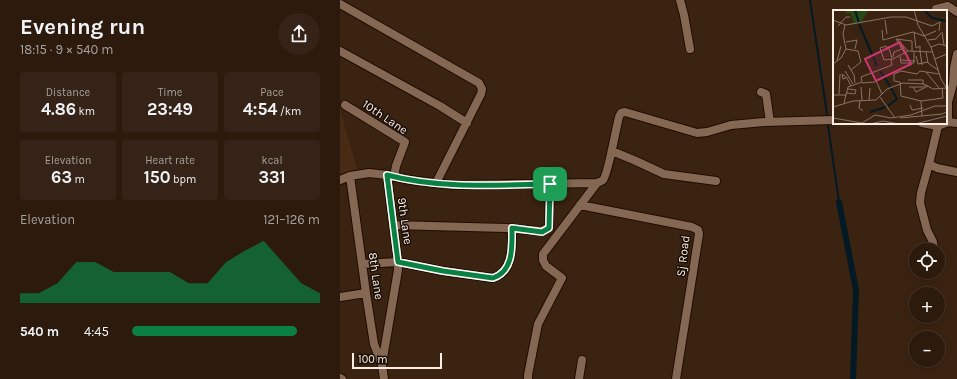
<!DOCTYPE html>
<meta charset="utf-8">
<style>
:root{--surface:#2c1a0d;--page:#342316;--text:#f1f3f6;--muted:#a6a19d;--line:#48382e;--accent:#0b8043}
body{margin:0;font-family:Karla,sans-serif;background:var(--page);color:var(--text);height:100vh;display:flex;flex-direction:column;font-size:15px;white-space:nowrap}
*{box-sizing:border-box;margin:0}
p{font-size:13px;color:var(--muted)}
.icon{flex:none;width:22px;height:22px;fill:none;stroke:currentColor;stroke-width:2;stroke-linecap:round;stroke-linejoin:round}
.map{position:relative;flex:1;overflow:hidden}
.panel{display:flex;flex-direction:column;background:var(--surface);width:340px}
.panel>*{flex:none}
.fabs{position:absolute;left:569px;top:243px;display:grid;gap:8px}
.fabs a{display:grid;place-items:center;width:36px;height:36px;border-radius:50%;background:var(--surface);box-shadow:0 2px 10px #0003,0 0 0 1px var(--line);font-size:20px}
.scale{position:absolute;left:12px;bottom:10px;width:90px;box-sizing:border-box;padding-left:4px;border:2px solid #fdede2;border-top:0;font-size:11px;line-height:14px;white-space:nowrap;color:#fdede2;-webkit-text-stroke:3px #1a0f08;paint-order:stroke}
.pin{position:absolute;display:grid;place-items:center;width:34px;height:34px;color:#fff;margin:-17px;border-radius:8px;box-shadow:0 2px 6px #0006}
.round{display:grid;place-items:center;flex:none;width:42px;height:42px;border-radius:21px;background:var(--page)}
.headline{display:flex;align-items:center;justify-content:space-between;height:68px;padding:0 20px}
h1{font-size:22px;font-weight:700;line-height:30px}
.figures{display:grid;grid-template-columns:repeat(3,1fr);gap:6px;height:68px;padding:4px 20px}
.figures div{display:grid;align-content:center;border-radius:4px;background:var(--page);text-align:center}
.figures b{font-size:17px;font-weight:700}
.figures small{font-size:11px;font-weight:400}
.figures p{font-size:11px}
.chart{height:112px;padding:8px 20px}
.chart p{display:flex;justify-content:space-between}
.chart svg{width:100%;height:72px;margin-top:4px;fill:var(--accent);opacity:.7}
ul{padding:0 20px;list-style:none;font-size:13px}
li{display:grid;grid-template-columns:64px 48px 1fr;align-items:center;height:30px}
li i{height:10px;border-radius:5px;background:var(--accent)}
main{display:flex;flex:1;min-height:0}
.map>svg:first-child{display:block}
.built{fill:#482b14}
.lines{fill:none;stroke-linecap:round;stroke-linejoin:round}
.stream{stroke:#031a25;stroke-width:2}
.canal{stroke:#031a25;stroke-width:6}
.minor-casing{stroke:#210c00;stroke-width:10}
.minor{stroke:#846854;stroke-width:8}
.route-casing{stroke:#fff;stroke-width:8}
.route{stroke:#0b8043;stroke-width:5}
.labels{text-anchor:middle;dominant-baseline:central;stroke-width:3;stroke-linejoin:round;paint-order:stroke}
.street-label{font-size:12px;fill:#fdede2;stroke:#1a0f08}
.inset-river{fill:none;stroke:#031a25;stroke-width:2}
.inset-road{fill:none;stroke:#897465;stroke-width:1}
.view{fill:#cb386f;fill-opacity:0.15;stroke:#cb386f;stroke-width:2}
.inset-edge{fill:none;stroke:#fdede2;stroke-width:2}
</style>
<main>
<section class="panel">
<div class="headline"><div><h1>Evening run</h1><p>18:15 · 9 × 540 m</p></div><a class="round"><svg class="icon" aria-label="share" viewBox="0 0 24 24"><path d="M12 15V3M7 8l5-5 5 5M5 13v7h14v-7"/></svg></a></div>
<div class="figures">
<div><p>Distance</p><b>4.86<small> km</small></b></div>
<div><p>Time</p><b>23:49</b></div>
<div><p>Pace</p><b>4:54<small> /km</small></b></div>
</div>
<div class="figures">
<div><p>Elevation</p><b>63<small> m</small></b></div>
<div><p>Heart rate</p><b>150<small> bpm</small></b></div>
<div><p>kcal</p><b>331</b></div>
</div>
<div class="chart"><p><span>Elevation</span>121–126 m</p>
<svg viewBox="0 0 160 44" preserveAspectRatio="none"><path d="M0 44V38L10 38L20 32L30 19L40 19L50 25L60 25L70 25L80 25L90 32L100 32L110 19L120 12L130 6L140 19L150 32L160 38V44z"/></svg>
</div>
<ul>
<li><b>540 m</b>4:45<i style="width:88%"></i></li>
</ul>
</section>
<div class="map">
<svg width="617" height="379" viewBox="0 0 617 379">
<rect width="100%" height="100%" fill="#3b2311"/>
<!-- built -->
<path class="built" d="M0,110L17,169L0,176Z"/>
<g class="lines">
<!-- stream -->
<path class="stream" d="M470,0L487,114
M488,125L499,202"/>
<!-- canal -->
<path class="canal" d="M499,202L516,290L513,379"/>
<!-- minor casing -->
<g class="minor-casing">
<path id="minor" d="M340,0L344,15L350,49
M0,4L139,83L142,89L141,94L96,183
M596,9L608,6L617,12
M0,51L100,106L127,123
M421,92L426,94L430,122
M5,105L65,142L56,166L54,177
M608,122V102L613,84L614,68L617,54
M582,123L598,126L603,124
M606,123L608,122L617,123
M272,151L296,161L324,174L376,181
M589,164L597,168L617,172
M10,176L26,293L34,344L42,365L44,379
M0,180L10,176L29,173L47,175L70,180L112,185L257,183C257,183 262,181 263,180C268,175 276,128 279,117L281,113L285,112L357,133L367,132L391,125L424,122L494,120
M240,205L352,227L358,230L359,234L336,379
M53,225L166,228L175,229L202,231L209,227L210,184
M594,250L593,242L587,230L580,203L581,193L589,164L598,126
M22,264L58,262L103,271L153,278C174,271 172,246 172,228
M0,297L26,293
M42,364L58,270V262L47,175
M0,378L2,379
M188,379V375L198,324L222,278L206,266L203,260V254L257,183
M239,379L242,360"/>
</g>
<!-- minor -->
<use href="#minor" class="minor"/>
</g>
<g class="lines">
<!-- route casing -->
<g class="route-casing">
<path id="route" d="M47,175C100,189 156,185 210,184L209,228L202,232L172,228C172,246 174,271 153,278L103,271L58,262Z"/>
</g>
<!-- route -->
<use href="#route" class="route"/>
</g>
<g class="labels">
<!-- street labels -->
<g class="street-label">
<text transform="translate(45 117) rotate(34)">10th Lane</text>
<text transform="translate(65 221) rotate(82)">9th Lane</text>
<text transform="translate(343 256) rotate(-83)">Sj Road</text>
<text transform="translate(36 276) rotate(82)">8th Lane</text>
</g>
</g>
<!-- overview -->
<g transform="translate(493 10)">
<rect width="114" height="114" fill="#3b2311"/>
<path d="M13,0H35V1L28,13H21L17,3L12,4Z" fill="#284917"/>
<path class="inset-river" d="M22,0L26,13M91,0L99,8L114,11M26,14L44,56M47,61L57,76M55,96L64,89L58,78M37,102L53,97"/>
<path class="inset-road" d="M81,0L85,15L98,37L108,69L114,79M0,10L13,15L58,7H73L99,16L107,12L106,21M52,10L54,24M5,16L13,7H17M49,20L50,30L80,22L91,26L103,21M81,22L83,38L87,36V41M109,22L111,35M63,29L79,31V41M63,29L72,44M65,30L75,41M95,30L103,29L108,23M13,32L24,30L22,39M55,36L59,48M98,37L106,34L114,36M13,39L25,41L28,52L18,60M54,40L53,36L47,38L51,50L59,49M87,41L89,55M93,42L95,53L105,60M67,46L68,53H81V41M83,46L85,54L95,52M60,47L61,42L69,39M102,49L114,44M67,50L82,51M4,51L8,36M0,54L8,48L13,39L10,24L12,15M15,55L21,65L22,73M12,61L20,74M93,62L107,79M40,64L49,84M13,68L10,69L9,64L14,68L18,76M75,70H90V74M29,73L42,72M28,77L29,90M76,77H90L93,75M80,77L83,82L95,76M14,83L22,84L23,80L15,79M6,84L7,64M0,85H13M47,87L62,108M36,90L37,78M27,91L26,98L30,101M88,91L68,86L67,72L61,71V64L68,61L84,64L87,61L106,64M11,93L15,77L29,72L28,67L59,55L58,50L75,41L100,42M77,95L79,100L90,98M0,97L20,91L43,90L54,79L70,73L91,74L100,79L114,78M89,106L88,91L110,88L109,78M0,108L29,113L42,105L58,108L78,105L102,96H114M67,108L109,104L114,102L113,99M37,114L50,111L66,114M82,114L114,106"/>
<path class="view" d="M67,32L78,54L43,71L32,49Z"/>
<rect width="114" height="114" class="inset-edge"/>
</g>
</svg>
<div class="fabs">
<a><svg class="icon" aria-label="locate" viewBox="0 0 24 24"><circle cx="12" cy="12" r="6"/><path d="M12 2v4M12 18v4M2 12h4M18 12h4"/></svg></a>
<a>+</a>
<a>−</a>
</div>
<div class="scale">100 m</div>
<div class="pin" style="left:210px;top:184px;background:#1e9e55"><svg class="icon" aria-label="arrive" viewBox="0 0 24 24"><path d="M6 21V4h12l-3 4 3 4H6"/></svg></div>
</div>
</main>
